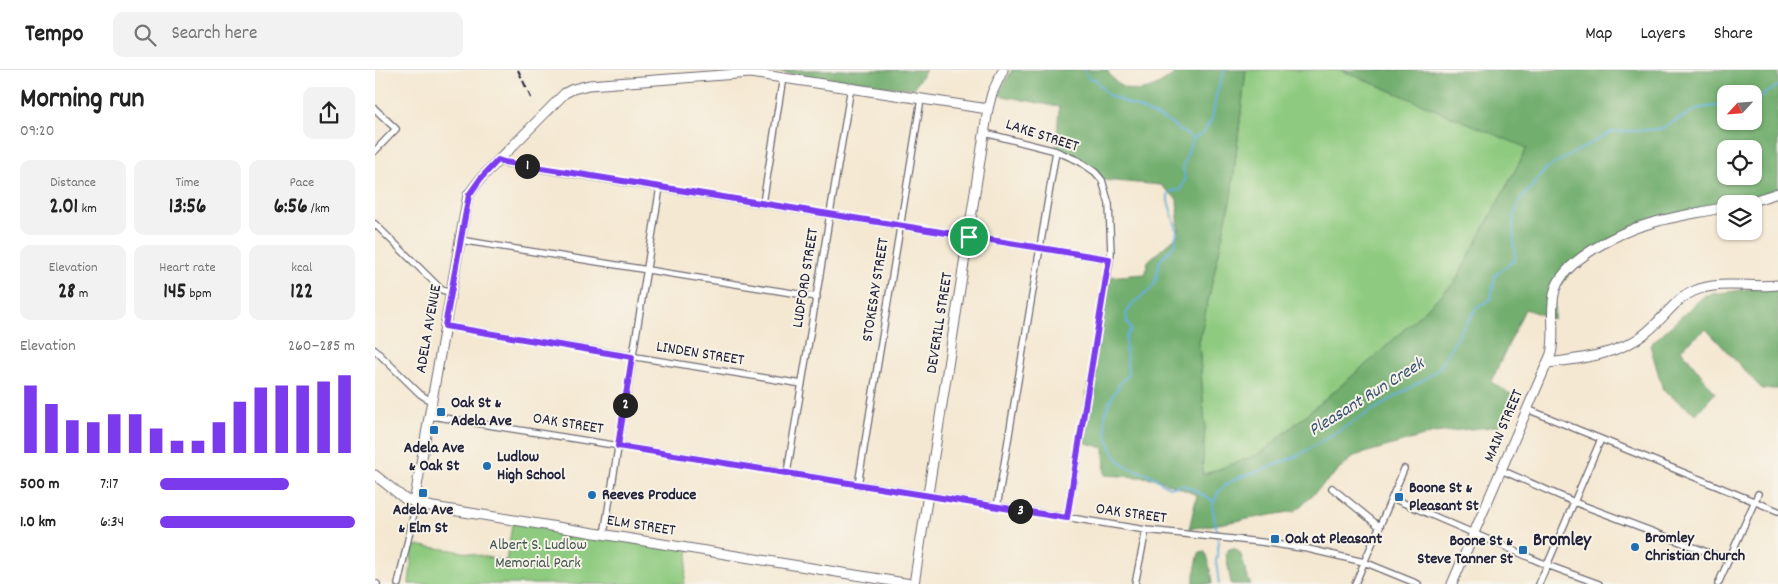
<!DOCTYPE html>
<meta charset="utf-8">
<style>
:root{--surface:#fff;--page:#f2f2f2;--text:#222;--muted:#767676;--line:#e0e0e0;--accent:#7c3aed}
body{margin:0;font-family:Dekko,sans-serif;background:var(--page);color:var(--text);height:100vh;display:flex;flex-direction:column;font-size:19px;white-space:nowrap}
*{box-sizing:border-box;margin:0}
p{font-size:16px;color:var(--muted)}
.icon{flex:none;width:28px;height:28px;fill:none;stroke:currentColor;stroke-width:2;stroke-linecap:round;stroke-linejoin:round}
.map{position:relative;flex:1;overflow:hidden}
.details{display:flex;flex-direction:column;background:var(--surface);width:375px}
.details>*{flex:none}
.needle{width:32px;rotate:244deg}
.tools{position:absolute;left:1342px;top:15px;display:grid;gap:10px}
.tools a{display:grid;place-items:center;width:45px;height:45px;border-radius:10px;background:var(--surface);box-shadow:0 1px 4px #0004;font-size:25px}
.pin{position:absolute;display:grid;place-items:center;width:42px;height:42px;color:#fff;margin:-21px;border:2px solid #fff;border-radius:50%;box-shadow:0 1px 5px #0007}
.km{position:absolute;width:25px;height:25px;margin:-12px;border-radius:50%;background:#222;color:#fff;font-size:14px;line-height:25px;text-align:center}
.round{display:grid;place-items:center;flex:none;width:52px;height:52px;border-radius:10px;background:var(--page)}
.headline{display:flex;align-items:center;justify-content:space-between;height:85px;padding:0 20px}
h1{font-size:28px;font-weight:700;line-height:38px}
.stats{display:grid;grid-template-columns:repeat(3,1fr);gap:8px;height:85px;padding:5px 20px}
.stats div{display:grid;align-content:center;border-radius:10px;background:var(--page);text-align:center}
.stats b{font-size:21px;font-weight:700}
.stats small{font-size:14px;font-weight:400}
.stats p{font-size:14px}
.chart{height:140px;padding:10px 20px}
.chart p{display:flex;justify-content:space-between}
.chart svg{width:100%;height:90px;margin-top:5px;stroke:var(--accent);stroke-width:6}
ul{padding:0 20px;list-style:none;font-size:16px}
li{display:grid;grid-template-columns:80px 60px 1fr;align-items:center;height:38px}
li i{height:12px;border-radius:6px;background:var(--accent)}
header{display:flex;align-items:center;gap:30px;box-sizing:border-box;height:70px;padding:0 25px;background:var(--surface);border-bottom:1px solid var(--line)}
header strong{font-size:24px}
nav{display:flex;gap:28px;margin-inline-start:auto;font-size:18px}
.search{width:350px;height:45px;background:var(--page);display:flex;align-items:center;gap:12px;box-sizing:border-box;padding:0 18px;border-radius:10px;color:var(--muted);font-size:19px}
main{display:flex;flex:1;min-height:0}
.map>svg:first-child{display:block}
.green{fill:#8eca7f;stroke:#58765d}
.forest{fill:#72ae6e;stroke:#4a6854;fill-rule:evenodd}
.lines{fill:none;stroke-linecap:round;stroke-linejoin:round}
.stream{stroke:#64afdd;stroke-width:2}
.street-casing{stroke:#6c6770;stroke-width:8}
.secondary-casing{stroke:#6c6770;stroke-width:11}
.street{stroke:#fff;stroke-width:5.5}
.secondary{stroke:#fff;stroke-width:9}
.rail{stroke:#22223b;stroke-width:2;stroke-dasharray:8 4;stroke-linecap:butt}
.route-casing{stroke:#fff;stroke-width:10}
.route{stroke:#7c3aed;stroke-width:6}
.poi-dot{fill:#1f6fb2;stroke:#f7f3e8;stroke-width:2}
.labels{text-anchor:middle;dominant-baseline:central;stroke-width:4;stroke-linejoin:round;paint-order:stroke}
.street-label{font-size:16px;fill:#22223b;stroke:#f7f3e8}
.poi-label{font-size:16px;font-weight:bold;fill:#22223b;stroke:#f7f3e8;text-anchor:start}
.park-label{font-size:16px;fill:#42544f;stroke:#f7f3e8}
.water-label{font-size:18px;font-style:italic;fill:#395374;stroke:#f7f3e8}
.quarter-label{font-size:19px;font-weight:bold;fill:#22223b;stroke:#f7f3e8}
</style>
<header>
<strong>Tempo</strong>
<div class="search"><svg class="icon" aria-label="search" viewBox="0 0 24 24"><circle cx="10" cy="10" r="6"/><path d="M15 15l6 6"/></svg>Search here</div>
<nav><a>Map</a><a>Layers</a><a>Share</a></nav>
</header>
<main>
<section class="details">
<div class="headline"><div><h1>Morning run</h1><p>09:20</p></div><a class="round"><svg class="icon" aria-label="share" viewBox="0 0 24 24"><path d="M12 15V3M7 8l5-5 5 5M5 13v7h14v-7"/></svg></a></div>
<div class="stats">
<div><p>Distance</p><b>2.01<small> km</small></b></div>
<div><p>Time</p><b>13:56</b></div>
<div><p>Pace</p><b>6:56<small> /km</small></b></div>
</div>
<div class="stats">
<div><p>Elevation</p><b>28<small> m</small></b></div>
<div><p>Heart rate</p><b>145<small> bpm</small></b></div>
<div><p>kcal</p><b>122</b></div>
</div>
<div class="chart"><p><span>Elevation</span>260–285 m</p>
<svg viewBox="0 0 160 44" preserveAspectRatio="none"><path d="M5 44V11M15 44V20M25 44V28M35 44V29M45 44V25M55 44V25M65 44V32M75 44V38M85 44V38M95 44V29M105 44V19M115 44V12M125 44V11M135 44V11M145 44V9M155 44V6"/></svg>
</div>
<ul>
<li><b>500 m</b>7:17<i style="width:66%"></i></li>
<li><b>1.0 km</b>6:34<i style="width:100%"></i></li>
</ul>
</section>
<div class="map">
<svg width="1403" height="514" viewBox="0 0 1403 514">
<rect width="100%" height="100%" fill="#f7f3e8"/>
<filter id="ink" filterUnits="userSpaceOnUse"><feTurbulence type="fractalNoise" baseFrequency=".02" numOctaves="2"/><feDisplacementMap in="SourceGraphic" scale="10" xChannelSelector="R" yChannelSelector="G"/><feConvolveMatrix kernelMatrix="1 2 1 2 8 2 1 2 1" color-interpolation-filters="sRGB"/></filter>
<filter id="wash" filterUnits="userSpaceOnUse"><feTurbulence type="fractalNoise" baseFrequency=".0096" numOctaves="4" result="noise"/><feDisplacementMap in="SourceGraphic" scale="20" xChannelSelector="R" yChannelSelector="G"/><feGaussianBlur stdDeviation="1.12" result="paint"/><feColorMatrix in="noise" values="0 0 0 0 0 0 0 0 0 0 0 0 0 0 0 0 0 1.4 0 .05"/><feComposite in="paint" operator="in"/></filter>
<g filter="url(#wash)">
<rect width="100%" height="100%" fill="#f4e8d2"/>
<!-- green -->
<path class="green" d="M871,0H966L1153,77L1080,212L1002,285L885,384L827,405L830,358L824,272L856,127Z
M138,450L314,479L309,514H34L38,475L77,480L131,491Z"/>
<!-- forest -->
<path class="forest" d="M391,0H551L538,18L494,16Z
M637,0H732C750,33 781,21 803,0H871L856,127L824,272L830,358L827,405L885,384L1002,285L1080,212L1152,78L966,0H1403V123L1368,134H1351L1272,154L1211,184L1180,222L1179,249L1150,239L1116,312L1142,328L1123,356L1059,363L979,386L920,441L814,459L822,425L779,408L730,405L729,378L704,371L731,207L770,204L773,191L804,164L802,129L786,115L727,110L720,102L681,81L684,37L623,25ZM1351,24H1379V51H1351ZM1351,79H1379V106H1351Z
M1403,215V319H1387L1331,259L1306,279L1340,323L1321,344L1288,320L1275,275L1330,225Z
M854,479H861L866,485L874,511L876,514H856L851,484Z
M830,482C834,491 836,504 837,514H819V505L824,483Z"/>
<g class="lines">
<!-- stream -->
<path class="stream" d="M710,0L714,8L721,10L733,25L789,49L818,69
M1379,31L1403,16
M839,431L817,419L807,415C791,422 786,410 773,404C765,401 754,400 747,394C736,384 726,356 731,341C735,328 744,314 753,305L750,267L756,260L752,253L751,244L758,233L773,222L780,213L785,191L800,174L802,160L793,131V124L797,121L805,120L810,110L808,96L814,79L818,69L828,63L837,49L842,21L850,0
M844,514L841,491L844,473L837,436L844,421L852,414L862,408L888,400L924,385L1054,306L1065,297L1086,261L1102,238L1116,229L1120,205L1140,190L1138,153L1143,133L1172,98L1236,62L1286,59L1324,38L1351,35"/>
</g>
</g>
<g filter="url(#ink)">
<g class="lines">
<!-- street casing -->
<g class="street-casing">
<path id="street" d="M0,39L21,59L0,81
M610,63L681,81L704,91L720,102L727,110L734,134L736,183L692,448
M123,90L129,93L734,189
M388,133L408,7
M0,154L67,220L76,223
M85,170L442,227
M70,256L427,314
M0,280L45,324L57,332
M1152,339L1403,441
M55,347H63L771,460L886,472L933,479L989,492L1043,514
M1126,400L1199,432L1353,490
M412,403L476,17
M483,415L546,29
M957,418L1005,457
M1017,428L1172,495L1224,514
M622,437L681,81
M229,465L285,117
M0,513L2,514
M23,514L39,443V433
M760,514L771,460
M980,514L1029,399
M1164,514L1226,369
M1343,514L1383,424"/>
</g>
<!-- secondary casing -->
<g class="secondary-casing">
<path id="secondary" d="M1368,134L1403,123
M1172,293C1206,289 1247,284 1273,261C1289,248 1300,229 1319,221C1346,210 1375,218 1403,215
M0,405L30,429L58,437L536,514
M39,433L93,125L106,108L190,23L198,19L214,15L375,3L613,39
M539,514L613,39L617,23L628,0
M1077,514L1176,284C1181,263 1174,241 1180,220C1189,190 1244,162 1273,154C1298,146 1325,143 1351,137"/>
</g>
<!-- street -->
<use href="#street" class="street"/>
<!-- secondary -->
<use href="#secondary" class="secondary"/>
<!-- rail -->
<path class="rail" d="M143,0L156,28"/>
</g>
</g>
<g class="lines" filter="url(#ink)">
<!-- route casing -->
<g class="route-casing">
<path id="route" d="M123,90L129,92L734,189L692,448L243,376L257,287L70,256L94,125L106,108Z"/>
</g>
<!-- route -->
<use href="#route" class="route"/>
</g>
<!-- markers -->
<g class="poi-dot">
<rect x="61" y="337" width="10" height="10" rx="2.5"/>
<rect x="54" y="355" width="10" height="10" rx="2.5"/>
<circle cx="112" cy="396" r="5"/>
<rect x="43" y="418" width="10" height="10" rx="2.5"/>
<circle cx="217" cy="425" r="5"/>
<rect x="1019" y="422" width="10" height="10" rx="2.5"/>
<rect x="895" y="464" width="10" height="10" rx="2.5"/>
<circle cx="1260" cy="477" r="5"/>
<rect x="1143" y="475" width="10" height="10" rx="2.5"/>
</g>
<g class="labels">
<!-- street labels -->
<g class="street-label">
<text transform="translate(667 66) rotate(18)">LAKE STREET</text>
<text transform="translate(431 208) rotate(-81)">LUDFORD STREET</text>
<text transform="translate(501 220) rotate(-81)">STOKESAY STREET</text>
<text transform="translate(565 253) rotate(-81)">DEVERILL STREET</text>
<text transform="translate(54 259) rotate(-80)">ADELA AVENUE</text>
<text transform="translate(325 284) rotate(9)">LINDEN STREET</text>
<text transform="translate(193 354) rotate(9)">OAK STREET</text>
<text transform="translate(1129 356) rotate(-67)">MAIN STREET</text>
<text transform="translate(756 444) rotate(8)">OAK STREET</text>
<text transform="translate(266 456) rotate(9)">ELM STREET</text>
</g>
<!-- poi labels -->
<g class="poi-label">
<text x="76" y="333">Oak St &amp;<tspan x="76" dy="18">Adela Ave</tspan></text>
<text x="59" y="378" text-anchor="middle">Adela Ave<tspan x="59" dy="18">&amp; Oak St</tspan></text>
<text x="122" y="387">Ludlow<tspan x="122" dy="18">High School</tspan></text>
<text x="1034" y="418">Boone St &amp;<tspan x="1034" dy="18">Pleasant St</tspan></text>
<text x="227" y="425">Reeves Produce</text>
<text x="48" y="440" text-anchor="middle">Adela Ave<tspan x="48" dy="18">&amp; Elm St</tspan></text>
<text x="1270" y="468">Bromley<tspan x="1270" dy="18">Christian Church</tspan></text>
<text x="910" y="469">Oak at Pleasant</text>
<text x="1138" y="471" text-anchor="end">Boone St &amp;<tspan x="1138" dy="18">Steve Tanner St</tspan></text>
</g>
<!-- park labels -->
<g class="park-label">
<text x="163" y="475">Albert S. Ludlow<tspan x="163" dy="18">Memorial Park</tspan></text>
</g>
<!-- water labels -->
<g class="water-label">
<text transform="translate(992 328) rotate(-32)">Pleasant Run Creek</text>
</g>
<!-- quarter labels -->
<g class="quarter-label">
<text x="1187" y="471">Bromley</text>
</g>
</g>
</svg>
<div class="tools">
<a><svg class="needle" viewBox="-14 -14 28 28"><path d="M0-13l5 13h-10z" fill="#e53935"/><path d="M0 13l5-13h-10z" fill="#767676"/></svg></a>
<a><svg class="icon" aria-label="locate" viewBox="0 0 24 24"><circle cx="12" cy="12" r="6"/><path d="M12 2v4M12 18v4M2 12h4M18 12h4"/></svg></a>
<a><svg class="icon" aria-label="layers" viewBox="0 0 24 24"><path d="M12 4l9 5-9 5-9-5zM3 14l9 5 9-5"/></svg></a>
</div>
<div class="pin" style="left:594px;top:167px;background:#1e9e55"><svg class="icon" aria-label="arrive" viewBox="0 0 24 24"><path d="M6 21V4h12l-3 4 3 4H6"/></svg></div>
<b class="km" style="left:152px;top:96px">1</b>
<b class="km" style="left:250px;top:335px">2</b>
<b class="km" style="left:645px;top:441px">3</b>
</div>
</main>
